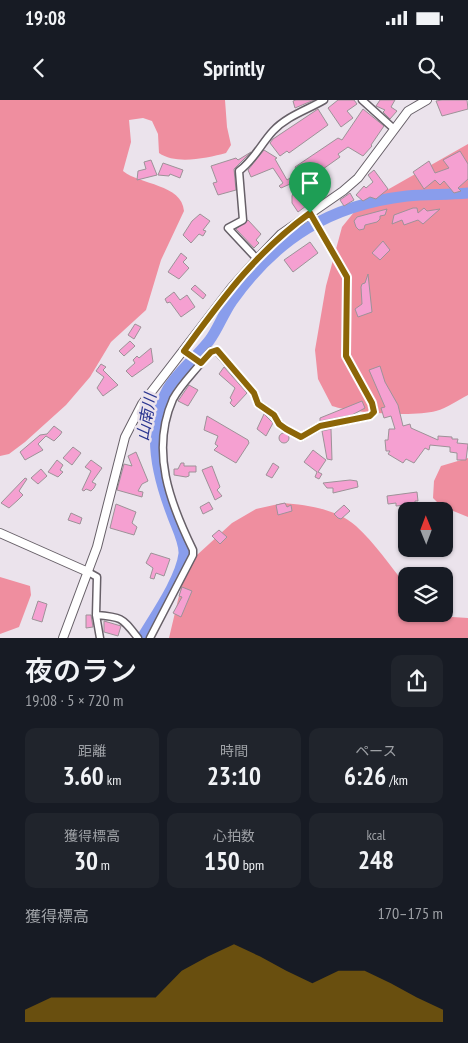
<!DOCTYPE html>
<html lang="ja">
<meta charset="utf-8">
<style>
:root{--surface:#171b24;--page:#20242c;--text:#f1f3f6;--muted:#9ea1a6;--accent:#8c6507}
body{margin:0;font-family:"PT Sans Narrow","Noto Sans JP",sans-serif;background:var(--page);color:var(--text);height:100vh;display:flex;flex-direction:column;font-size:19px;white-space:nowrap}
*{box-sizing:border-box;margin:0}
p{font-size:16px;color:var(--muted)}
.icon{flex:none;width:28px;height:28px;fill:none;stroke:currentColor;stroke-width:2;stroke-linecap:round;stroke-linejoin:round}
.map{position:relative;height:538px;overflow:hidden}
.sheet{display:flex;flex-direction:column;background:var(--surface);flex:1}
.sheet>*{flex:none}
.needle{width:32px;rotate:359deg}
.buttons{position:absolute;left:398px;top:402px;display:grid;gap:10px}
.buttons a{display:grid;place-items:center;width:55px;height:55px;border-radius:10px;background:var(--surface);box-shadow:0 1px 4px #0004;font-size:25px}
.pin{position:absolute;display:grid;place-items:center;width:42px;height:42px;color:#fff;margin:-51px -21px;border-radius:50% 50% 50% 0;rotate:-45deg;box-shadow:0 0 5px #0007}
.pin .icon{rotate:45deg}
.round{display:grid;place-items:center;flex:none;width:52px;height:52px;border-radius:10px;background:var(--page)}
.summary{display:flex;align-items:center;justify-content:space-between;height:85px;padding:0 25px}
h1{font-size:28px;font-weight:600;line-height:38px}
.metrics{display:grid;grid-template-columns:repeat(3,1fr);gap:8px;height:85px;padding:5px 25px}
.metrics div{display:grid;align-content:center;border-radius:10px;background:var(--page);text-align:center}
.metrics b{font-size:25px;font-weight:600}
.metrics small{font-size:14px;font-weight:400}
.metrics p{font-size:14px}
.chart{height:140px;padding:10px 25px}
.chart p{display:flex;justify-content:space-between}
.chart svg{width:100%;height:90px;margin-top:5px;fill:var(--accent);opacity:.7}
.status{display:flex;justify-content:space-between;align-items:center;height:35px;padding:0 25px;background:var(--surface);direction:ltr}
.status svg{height:14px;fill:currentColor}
header{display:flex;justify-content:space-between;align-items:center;height:65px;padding:0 25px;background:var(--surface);font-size:22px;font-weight:600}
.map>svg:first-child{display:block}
.forest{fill:#ef8e9f}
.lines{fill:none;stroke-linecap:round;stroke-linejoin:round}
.river{stroke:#899dec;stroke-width:11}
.building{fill:#f5a0d1;stroke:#9d9298}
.minor-casing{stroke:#676068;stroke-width:9}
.major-casing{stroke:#676068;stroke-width:10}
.minor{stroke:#fff;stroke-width:6}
.major{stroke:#fff;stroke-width:8}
.route-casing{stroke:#fff;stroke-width:10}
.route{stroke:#8c6507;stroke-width:6}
.labels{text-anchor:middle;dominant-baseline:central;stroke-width:5;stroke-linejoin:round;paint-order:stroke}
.water-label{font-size:16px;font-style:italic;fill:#2b3690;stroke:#ebe3ec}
</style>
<div class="status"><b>19:08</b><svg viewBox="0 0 49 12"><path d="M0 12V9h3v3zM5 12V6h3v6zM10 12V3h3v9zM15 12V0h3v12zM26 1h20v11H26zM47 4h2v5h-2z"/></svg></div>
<header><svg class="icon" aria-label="back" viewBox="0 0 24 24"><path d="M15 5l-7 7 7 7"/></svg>Sprintly<svg class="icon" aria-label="search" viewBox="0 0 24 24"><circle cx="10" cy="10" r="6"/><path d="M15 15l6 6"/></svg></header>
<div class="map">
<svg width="468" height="538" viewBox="0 0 468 538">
<rect width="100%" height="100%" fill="#ebe3ec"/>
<!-- forest -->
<path class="forest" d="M0,0H225L227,27L231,45L226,53C207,58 176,65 159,53L158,34L152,21L143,18L129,20L131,42L123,71C140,85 182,84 184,111L161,160L146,210L111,242L90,277L66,305L25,342L9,354L0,356Z
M468,44V295C458,300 447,308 436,311C414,317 353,313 332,306L318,279L315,250L326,186L342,127L359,106Z
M468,358V417L441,406L433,398L434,381L441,366Z
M283,403C307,405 337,409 356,426C375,443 390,466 406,485V514C428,514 447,517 468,518V538H169L182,483L197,455L232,423L256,409Z
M0,477L30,486L31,495L19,527L0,534Z"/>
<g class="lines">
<!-- river -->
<path class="river" d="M142,538C155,516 181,479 184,454C185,442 176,426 172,414C162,388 153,358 156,329C161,281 182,274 209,241C218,229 223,214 232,201C277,138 330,105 407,96C428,94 448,95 468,93"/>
</g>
<!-- building -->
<path class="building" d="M296,0H314L295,8L293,1Z
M338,0H354L357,4L347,11L353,18L341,27L328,8Z
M380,0H395L391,7L397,11L390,19L383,12L385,10L376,6Z
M442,0H467L468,9L442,16L436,1Z
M318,9L328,25L289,53L287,51L280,56L270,43L273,39Z
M363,9L384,26L371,45L372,46L363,56L348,47L338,54L340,57L306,81L318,97L298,112L292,103V96L297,81L281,88L279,86L283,83L273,68L251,77L248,70L264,50L277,58L275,59L287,80L298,73L295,67L338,38L342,40Z
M460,51L468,64V79L458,88L461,91L454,93L444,81L440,85L435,80L424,89L413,72L429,61L435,73L449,68L443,60Z
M251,52L234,69L236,90L218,95L213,83L217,82L211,66L236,58L238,60Z
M151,60L157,75L137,80L138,71L146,69L144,62Z
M163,63L183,70L180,78L170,74L169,76L158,75Z
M374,70L388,89L376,99L370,97L363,101L356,95L364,86L366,88L373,82L368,75Z
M350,93L354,100L344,106L340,100Z
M413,108H417L418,113L424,108L427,111L440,109L423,124L418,120L404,125L402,120L392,124L394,115Z
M387,109L385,115L380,116V119L377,122L365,125L364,129L359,130L356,127L354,121L357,117Z
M200,114L210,121L203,130L206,131L203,136L199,134L191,143L183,135L192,121Z
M248,120L261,134L256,140L259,143L254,148L236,129Z
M383,141L390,150L380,160L372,153Z
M310,142L318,153L293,172L284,160Z
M181,153L187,158L183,162L189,168L179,179L168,172Z
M368,174L372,212L358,217L355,209L362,204L361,187L362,184L365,183Z
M195,185L206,195L203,199L191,189Z
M174,192L180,200L187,195L195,207L181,217L170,202L167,203L165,199Z
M135,224L141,227L134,239L128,235Z
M130,241L135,246L124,256L119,251Z
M151,248L153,262L132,277L126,271L135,263L133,260L137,256L139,258Z
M101,264L106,267L103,270L118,285L103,296L97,288L104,277L96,271Z
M380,266L385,282L398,305L403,326L410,324L411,328L438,340V336L452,337V339H458L457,343L468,344L466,360H457V353L450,352V347L430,345L429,350L425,348L414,363L406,359L403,363L388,354L390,351H386L385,340H388L389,329H395L391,316L384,318L381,308L385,307L369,270Z
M224,267L247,293L234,307L230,303L232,300L230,298L235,288L219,274Z
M189,285L198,290L188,306L178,301Z
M362,301L365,308L352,315L320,321V318Z
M264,314L273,323L266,336L257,329Z
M207,316L248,340L249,343L236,363L214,350L218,346L215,344L218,336L204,330Z
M54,326L62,332L60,335L54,341L46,336L38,344L43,350L25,360L20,352L40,335L47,334Z
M331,329L332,360L327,359L322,331Z
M279 338a5 5 0 1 1 10 0a5 5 0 1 1-10 0Z
M73,347L81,353L72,365L63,358Z
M313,350L326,360L318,372L322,374L319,379L315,377L317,372L304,362Z
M136,352L148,381L142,384L138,391L143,392L142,397L117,390L124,364L132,366L128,356Z
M57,360L63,365L60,370L63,372L58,377L48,372Z
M91,360L102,368L92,382L96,384L94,388L91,391L86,389L84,391L82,390L91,371L85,367Z
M181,363H184V366H196V372H189V376L186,377L174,375V369H178Z
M273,363L279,367L272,378L266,375Z
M212,366L220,387L217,390L222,396L215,400L202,370Z
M41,369L47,376L38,384L31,378Z
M25,378L27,379L19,391L23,395L18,400L9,408L1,403Z
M350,380L357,381L358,387L333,393V388H327L323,383Z
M417,392L418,401H415V404L396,406V403L388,404L387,396Z
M209,402L213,409L203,414L200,407Z
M285,403L287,407L291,405L292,411L278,415L276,405Z
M116,404L136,412L132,423L137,427L134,435L110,428Z
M344,405L350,411L341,419L338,418L334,414Z
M71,413L82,418L80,424L68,420Z
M219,430L227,437L220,444L212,436Z
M151,453L170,459L164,476L156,473L154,479L150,478L153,468L146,463Z
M182,487L192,491L181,517L173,513L182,497L179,496Z
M38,501L47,504L42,522L32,519Z
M86,515H91L93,527L86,528Z
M104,521L121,526L118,536L104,532Z"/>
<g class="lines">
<!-- minor casing -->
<g class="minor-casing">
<path id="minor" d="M362,0L393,28
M257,159L228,128L243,120L239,71C254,60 261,44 273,31C287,16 307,10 324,0
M184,251L201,263L211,251H217L254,293L258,304L274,315L279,324L286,329L301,337L320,326L370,316L374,312L372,303L346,256L347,177L310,113
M88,472L97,477L96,515L100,538
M96,515C123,517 122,518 138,538
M150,538L193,455V450C170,403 150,351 173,299C180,286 192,274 201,263"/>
</g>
<!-- major casing -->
<g class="major-casing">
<path id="major" d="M0,433L88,472
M63,538L97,447L125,337L142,304L232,187L257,159L281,134L343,91L358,78L408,11L427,0"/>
</g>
<!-- minor -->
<use href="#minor" class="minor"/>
<!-- major -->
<use href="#major" class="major"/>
</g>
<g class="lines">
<!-- route casing -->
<g class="route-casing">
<path id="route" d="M310,113L347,177L346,256L372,303L374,312L370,316L320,326L301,337L286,329L279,324L274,315L258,304L254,293L217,250L211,252L201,263L184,251C223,198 256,152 310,113Z"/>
</g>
<!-- route -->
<use href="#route" class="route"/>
</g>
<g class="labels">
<!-- water labels -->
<g class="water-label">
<text transform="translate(146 317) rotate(-80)">山南川</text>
</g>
</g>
</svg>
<div class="buttons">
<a><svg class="needle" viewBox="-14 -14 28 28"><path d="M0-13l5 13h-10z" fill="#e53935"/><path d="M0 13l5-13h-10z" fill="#9ea1a6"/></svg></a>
<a><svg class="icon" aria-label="layers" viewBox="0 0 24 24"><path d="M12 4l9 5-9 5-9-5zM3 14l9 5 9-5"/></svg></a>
</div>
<div class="pin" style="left:310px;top:113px;background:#1e9e55"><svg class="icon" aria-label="arrive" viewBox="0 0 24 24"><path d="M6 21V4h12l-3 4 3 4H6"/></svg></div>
</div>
<section class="sheet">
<div class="summary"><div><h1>夜のラン</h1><p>19:08 · 5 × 720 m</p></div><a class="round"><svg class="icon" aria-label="share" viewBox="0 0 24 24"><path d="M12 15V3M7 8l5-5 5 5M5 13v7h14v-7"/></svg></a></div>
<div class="metrics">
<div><p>距離</p><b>3.60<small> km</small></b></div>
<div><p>時間</p><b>23:10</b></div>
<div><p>ペース</p><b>6:26<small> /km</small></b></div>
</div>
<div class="metrics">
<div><p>獲得標高</p><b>30<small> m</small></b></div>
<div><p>心拍数</p><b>150<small> bpm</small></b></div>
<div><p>kcal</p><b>248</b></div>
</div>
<div class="chart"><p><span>獲得標高</span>170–175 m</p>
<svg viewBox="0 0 160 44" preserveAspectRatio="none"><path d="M0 44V38L10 32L20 32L30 32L40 32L50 32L60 19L70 12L80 6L90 12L100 19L110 25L120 19L130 19L140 25L150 32L160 38V44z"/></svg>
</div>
</section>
